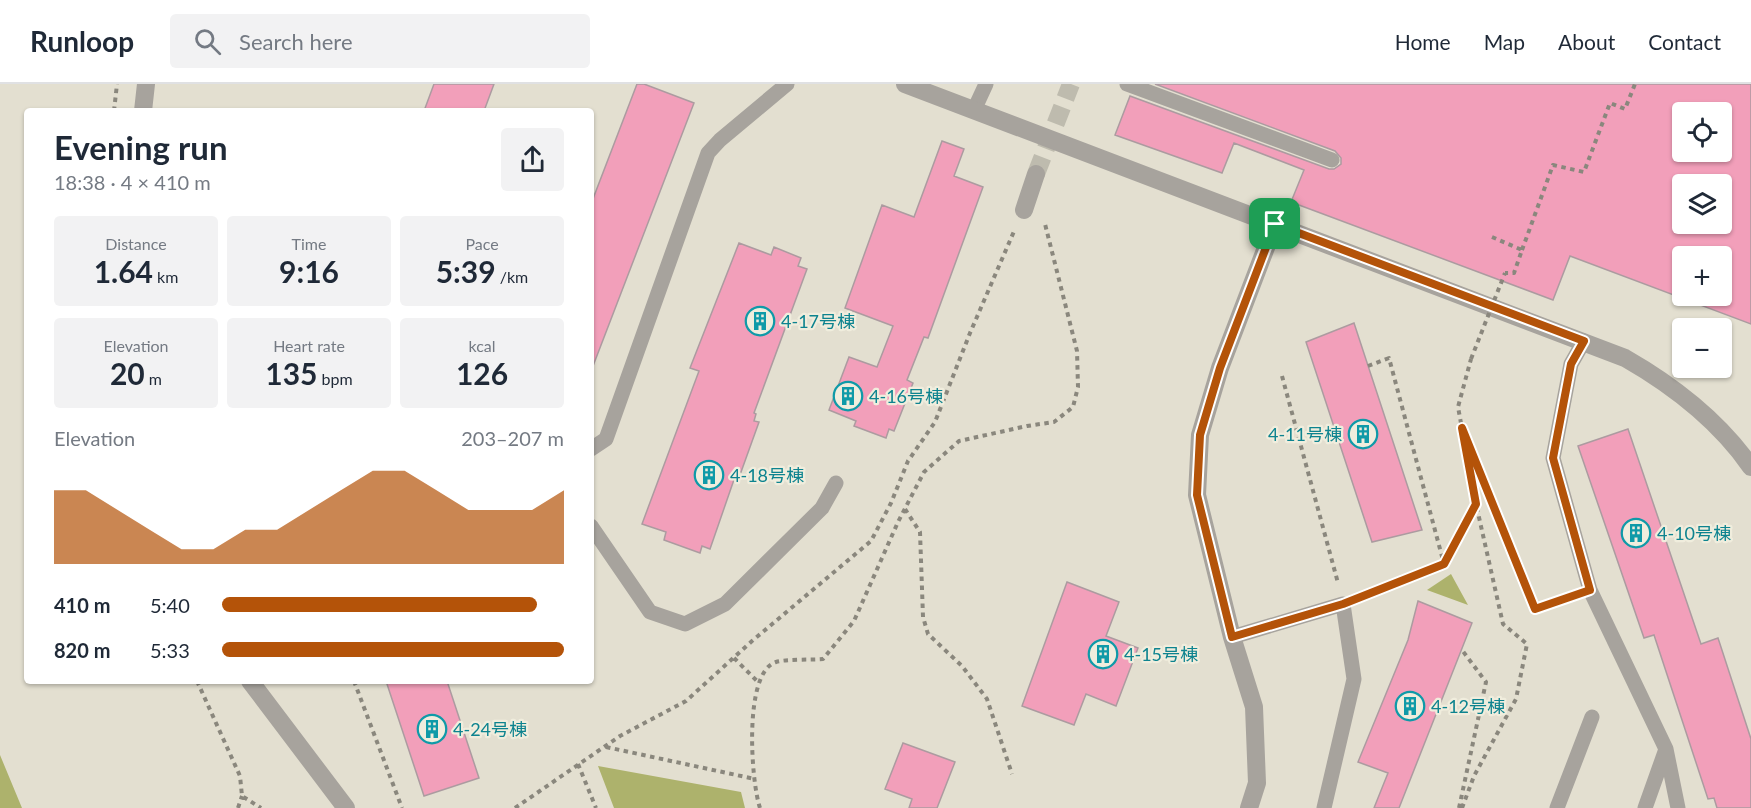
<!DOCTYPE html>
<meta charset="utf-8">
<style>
:root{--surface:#fff;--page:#f2f2f3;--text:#1f2937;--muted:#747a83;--line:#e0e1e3;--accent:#b45309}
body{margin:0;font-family:Lato,"Noto Sans JP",sans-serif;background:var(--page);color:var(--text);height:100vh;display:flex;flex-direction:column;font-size:22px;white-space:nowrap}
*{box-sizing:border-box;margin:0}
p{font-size:20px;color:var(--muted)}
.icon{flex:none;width:33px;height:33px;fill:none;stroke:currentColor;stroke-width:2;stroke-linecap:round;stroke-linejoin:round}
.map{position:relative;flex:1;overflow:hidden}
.drawer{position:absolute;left:24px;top:24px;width:570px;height:576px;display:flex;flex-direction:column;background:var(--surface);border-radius:6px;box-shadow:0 2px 4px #0004}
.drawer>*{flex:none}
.buttons{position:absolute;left:1672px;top:18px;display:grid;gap:12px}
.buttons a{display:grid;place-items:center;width:60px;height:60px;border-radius:6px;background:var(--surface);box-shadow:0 2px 4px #0004;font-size:30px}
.pin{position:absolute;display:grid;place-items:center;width:51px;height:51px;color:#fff;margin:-26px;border-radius:12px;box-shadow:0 3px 9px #0006}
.round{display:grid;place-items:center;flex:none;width:63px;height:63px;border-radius:6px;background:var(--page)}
.headline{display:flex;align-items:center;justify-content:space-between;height:102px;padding:0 30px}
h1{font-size:33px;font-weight:700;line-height:45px}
.stats{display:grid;grid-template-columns:repeat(3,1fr);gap:9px;height:102px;padding:6px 30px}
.stats div{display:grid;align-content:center;border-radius:6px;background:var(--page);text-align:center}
.stats b{font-size:30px;font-weight:700}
.stats small{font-size:16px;font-weight:400}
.stats p{font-size:16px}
.chart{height:168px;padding:12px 30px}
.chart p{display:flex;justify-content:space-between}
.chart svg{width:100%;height:108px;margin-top:6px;fill:var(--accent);opacity:.7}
ul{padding:0 30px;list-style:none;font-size:20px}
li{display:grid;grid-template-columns:96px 72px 1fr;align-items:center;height:45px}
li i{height:15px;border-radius:8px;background:var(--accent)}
header{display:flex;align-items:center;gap:36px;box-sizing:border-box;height:84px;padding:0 30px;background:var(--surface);border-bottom:2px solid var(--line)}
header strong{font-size:28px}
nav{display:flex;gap:33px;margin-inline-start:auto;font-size:21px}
.search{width:420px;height:54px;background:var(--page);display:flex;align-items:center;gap:15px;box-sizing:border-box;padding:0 21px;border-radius:6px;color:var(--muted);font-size:22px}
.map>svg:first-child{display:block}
.green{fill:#adb26c}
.building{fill:#f29fba;stroke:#ac9ba0;stroke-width:1.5;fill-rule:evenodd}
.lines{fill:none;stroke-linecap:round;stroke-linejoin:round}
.pedestrian-tunnel{stroke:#bebbae;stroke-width:18;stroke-dasharray:18 9;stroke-linecap:butt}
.path{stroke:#8a877d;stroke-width:4;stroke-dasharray:4.5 4.5;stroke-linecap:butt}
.service{stroke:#a7a39d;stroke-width:15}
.pedestrian{stroke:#a7a39d;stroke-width:18}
.minor{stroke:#a7a39d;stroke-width:18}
.tertiary{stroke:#a7a39d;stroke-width:18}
.path-bridge{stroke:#8a877d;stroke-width:4;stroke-dasharray:4.5 4.5;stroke-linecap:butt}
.route-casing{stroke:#fff;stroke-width:12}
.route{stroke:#b45309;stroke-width:8}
.labels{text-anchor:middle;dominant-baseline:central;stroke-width:4.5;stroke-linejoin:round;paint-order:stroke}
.culture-label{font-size:18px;fill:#0d838f;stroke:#f0eddd;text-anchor:start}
</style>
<header>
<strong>Runloop</strong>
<div class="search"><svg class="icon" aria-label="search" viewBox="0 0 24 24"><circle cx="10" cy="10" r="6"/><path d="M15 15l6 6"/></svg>Search here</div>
<nav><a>Home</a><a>Map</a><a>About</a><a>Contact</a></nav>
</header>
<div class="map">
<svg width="1751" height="724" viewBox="0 0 1751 724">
<rect width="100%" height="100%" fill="#e3dfd0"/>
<!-- green -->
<path class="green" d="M1451,490L1468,521L1427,506Z
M0,671L22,724H0Z
M598,682L741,708L745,724H614Z"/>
<!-- building -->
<path class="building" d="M434,0H494L484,27H424Z
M637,0H644L694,19L593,282H591V120Z
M1155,0H1751V240L1570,172L1553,216L1291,118L1304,86L1234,59L1222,89L1115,51L1130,12L1329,85H1334L1341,80V74L1335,67ZM1683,28H1722V68H1683ZM1683,100H1722V140H1683ZM1683,172H1722V212H1683Z
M942,57L964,65L954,92L983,103L928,254L924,253L907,296L913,299L894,347L889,345L886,354L854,342L856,337L829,326L849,273L877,283L893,242L845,224L882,121L914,133Z
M739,159L771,171L774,163L801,174L798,182L807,185L754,329L756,330L754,337L759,338L741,388L737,387L710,465L702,462L700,469L664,456L666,448L642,440L699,287L690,284Z
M1354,239L1422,446L1372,458L1306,258Z
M1628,345L1701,560L1718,554L1751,655V724H1717L1714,714L1708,715L1654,551L1644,554L1578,362Z
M1067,498L1119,518L1106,552L1138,564L1116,622L1086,610L1074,641L1022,622Z
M1418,517L1472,539L1399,724H1374L1388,689L1358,678L1408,556Z
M386,597H447L479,694L424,712Z
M903,659L955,678L937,724H909L912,715L885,705Z"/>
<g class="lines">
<!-- pedestrian-tunnel -->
<path class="pedestrian-tunnel" d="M1036,90L1071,0"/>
<!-- path -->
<path class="path" d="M114,27L117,0
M1492,153L1522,166L1514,189H1505
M1522,166L1553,81L1584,88L1610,19L1625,25L1635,0
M1368,282L1389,274L1444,480
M1282,292L1338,499
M1466,353L1535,525L1571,513
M905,425L920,448L923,533L928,550L962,582L987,615L1012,690
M1361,513L1444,480L1475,420
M734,574L759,599
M197,597L240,692L242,712L261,724
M354,597L402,724
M606,663L755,695
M578,680L596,724
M238,724L242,712
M515,724L620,652L686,617L752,557L871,457L891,419L908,377L935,338L970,249L1015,145
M760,724C751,698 743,588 776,578C786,575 811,576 823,575L854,537L898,438L924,388L959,357L1027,342L1054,338L1073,323L1078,303L1077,267L1045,140L1042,139
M1459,724L1486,598L1462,566
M1462,724L1474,692L1516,615L1527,560L1503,540L1476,420L1458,323L1471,275"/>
<!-- service -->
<path class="service" d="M1127,0L1332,76
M974,26L986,0
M1584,257L1571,280L1553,374L1590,506L1666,665L1645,724
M591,365L606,355L708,69L720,56L787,0
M591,442L650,528L685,540L725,520L822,424L836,399
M1232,553L1343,520L1354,595L1324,724
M1666,665L1678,724
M1557,724L1592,633"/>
<!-- pedestrian -->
<path class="pedestrian" d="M1024,126L1036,90"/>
<!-- minor -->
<path class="minor" d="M1249,724L1257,699L1254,623L1232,553L1197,411L1200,351L1220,284L1275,140"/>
<!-- tertiary -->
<path class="tertiary" d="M905,0L1625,274C1674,302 1719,337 1751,383
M143,27L146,0
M250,597L346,724"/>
<!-- path-bridge -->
<path class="path-bridge" d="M1471,275L1505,189"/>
</g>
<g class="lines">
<!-- route casing -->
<g class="route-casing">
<path id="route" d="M1275,140L1584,257L1571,280L1553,374L1590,506L1535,525L1462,344L1476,420L1444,480L1343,520L1232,553L1197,411L1200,351L1220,284Z"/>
</g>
<!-- route -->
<use href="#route" class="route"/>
</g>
<!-- icons -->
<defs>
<g id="building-ring" transform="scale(1.5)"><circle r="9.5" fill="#f0eddd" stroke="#0f9aa8" stroke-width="1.5"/><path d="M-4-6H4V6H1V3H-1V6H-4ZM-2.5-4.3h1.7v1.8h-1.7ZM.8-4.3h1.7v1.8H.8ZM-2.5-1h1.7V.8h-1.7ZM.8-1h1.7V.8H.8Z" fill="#0f9aa8"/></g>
</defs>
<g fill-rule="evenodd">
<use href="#building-ring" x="760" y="237"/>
<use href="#building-ring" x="848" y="312"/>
<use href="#building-ring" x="1363" y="350"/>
<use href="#building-ring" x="709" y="391"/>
<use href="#building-ring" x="1636" y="449"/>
<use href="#building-ring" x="1103" y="570"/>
<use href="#building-ring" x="1410" y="622"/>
<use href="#building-ring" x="432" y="645"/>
</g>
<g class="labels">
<!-- culture labels -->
<g class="culture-label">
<text x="781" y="237">4-17号棟</text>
<text x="869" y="312">4-16号棟</text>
<text x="1342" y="350" text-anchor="end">4-11号棟</text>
<text x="730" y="391">4-18号棟</text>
<text x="1657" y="449">4-10号棟</text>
<text x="1124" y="570">4-15号棟</text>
<text x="1431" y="622">4-12号棟</text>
<text x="453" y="645">4-24号棟</text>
</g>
</g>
</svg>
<div class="buttons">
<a><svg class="icon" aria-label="locate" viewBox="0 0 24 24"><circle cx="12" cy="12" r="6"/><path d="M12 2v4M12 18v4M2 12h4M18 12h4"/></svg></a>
<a><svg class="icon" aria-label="layers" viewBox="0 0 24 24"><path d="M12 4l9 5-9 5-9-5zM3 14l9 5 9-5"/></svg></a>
<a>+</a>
<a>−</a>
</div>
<div class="pin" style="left:1275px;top:140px;background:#1e9e55"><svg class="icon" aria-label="arrive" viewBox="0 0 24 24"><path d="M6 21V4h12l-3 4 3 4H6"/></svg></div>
<section class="drawer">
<div class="headline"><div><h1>Evening run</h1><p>18:38 · 4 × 410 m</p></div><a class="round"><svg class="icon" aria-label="share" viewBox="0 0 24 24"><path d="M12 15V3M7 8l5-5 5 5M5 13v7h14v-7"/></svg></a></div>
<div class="stats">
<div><p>Distance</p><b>1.64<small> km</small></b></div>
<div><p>Time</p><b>9:16</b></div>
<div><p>Pace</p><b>5:39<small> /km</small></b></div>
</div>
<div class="stats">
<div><p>Elevation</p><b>20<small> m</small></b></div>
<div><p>Heart rate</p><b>135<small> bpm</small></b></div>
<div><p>kcal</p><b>126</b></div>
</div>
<div class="chart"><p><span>Elevation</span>203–207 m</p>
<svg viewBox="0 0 160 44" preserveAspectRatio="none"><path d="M0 44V14L10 14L20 22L30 30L40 38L50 38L60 30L70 30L80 22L90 14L100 6L110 6L120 14L130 22L140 22L150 22L160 14V44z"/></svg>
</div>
<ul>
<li><b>410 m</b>5:40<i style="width:92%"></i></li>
<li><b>820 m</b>5:33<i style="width:100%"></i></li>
</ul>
</section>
</div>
